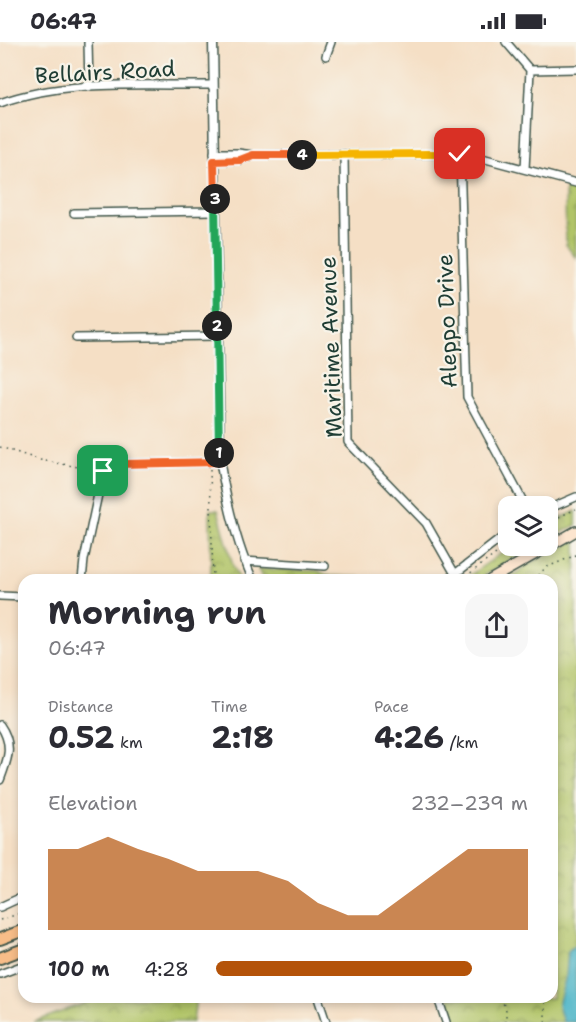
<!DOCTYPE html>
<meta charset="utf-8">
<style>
:root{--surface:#fff;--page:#f7f7f7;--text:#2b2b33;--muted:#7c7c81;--accent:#b45309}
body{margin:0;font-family:"Shantell Sans",sans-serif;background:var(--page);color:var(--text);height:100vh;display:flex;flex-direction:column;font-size:22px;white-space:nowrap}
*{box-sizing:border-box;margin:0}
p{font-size:20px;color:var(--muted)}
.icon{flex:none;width:33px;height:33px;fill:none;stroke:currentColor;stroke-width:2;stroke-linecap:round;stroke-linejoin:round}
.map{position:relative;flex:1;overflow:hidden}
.side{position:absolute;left:18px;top:532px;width:540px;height:429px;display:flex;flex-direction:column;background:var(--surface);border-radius:18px;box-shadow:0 3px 9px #0003}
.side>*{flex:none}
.fabs{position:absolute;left:498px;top:454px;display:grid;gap:12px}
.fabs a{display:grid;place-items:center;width:60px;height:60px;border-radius:12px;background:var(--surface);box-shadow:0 3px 9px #0003;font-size:30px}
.pin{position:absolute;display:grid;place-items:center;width:51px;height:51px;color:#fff;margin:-26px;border-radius:12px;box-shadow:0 3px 9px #0006}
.km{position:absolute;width:30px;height:30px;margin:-15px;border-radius:50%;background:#222;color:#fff;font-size:16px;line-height:30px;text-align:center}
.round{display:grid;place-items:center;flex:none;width:63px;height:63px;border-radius:18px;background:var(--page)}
.overview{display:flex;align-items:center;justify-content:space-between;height:102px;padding:0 30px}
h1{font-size:33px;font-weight:700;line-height:45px}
.stats{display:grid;grid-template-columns:repeat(3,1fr);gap:9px;height:102px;padding:6px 30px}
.stats div{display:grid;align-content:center}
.stats b{font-size:30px;font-weight:700}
.stats small{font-size:16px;font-weight:400}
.stats p{font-size:16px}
.chart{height:168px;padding:12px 30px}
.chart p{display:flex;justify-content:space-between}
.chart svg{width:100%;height:108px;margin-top:6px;fill:var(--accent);opacity:.7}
ul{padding:0 30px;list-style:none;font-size:20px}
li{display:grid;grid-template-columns:96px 72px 1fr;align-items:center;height:45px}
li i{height:15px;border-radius:8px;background:var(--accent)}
.status{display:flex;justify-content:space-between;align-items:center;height:42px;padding:0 30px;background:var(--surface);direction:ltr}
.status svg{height:16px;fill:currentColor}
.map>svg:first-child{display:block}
.park{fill:url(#park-crowns);stroke:#68804e;stroke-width:1.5}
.water{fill:#4ab4c8;stroke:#34787e;stroke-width:1.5}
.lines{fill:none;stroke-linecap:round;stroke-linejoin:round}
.minor-casing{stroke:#3f554a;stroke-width:10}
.tertiary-casing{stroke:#3f554a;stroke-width:11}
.secondary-casing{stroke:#3f554a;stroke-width:12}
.primary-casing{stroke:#3f554a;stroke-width:14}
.path{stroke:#3f554a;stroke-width:1.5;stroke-dasharray:1.5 4.5;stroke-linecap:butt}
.minor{stroke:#fff;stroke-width:7}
.tertiary{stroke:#fff;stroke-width:8}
.secondary{stroke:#fce5cf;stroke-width:9}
.primary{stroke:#f7bd88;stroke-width:10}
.split-1-casing{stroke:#fff;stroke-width:12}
.split-2-casing{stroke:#fff;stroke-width:12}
.split-3-casing{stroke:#fff;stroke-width:12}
.split-4-casing{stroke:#fff;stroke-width:12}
.split-5-casing{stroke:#fff;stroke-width:12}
.split-6-casing{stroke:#fff;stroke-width:12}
.split-1{stroke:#f0652b;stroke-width:8}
.split-2{stroke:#22a559;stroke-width:8}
.split-3{stroke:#22a559;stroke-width:8}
.split-4{stroke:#f0652b;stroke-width:8}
.split-5{stroke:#f5b400;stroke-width:8}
.split-6{stroke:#f5b400;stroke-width:8}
.labels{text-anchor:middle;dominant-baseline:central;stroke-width:4.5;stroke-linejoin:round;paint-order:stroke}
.street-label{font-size:22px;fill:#1f3d34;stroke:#f7f3e8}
</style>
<div class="status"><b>06:47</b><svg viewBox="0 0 49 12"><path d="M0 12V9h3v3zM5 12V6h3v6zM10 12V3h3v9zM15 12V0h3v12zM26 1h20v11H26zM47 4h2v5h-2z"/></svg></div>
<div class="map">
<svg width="576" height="980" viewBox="0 0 576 980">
<defs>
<pattern id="park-crowns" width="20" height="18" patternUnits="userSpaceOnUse" patternTransform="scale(1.5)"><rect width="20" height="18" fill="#b1c468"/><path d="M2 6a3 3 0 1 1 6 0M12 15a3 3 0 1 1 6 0" fill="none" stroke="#8fa056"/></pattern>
</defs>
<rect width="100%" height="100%" fill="#f7f3e8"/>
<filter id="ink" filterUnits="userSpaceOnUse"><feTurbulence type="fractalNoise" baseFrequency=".0167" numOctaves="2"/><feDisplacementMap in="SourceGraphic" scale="12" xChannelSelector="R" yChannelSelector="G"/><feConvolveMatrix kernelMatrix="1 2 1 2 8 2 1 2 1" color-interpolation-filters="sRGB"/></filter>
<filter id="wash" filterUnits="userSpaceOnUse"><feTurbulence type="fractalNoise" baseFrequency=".008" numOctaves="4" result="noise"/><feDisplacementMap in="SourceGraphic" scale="24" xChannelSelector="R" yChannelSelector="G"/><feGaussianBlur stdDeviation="1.35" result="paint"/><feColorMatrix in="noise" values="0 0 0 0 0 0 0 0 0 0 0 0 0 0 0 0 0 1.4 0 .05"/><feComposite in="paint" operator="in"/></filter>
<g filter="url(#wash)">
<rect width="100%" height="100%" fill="#f5dfc5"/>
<!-- park -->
<path class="park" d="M565,146H576V216L566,203Z
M210,468H218L233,524L240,538H211Z
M576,469V483L548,498V482Z
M576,498V980H456L448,956H552V538H508L528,522Z
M512,504H537L488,531L479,538H463Z
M258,527L318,529L330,534L420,538H263Z
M98,956H196L193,980H34Z"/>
<!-- water -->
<path class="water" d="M576,902V980H563L558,963L566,934L568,909Z"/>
</g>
<g filter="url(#ink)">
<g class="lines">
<!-- minor casing -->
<g class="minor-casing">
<path id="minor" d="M88,0L89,45
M506,0L530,28L525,127
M326,14L331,0
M530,28L576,27
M0,61C65,37 144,44 213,43
M214,111H238L253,113L467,112L576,141
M344,112L348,400L426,481L455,532L508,491
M460,112L467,355L526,465
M214,119L240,118L250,114
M74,171L215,169
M76,296L217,294
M548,467L576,455
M244,519L325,524
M82,538L84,518L103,429L119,422L220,420C227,461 236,501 253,538
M0,554L24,555
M0,683C14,703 8,717 0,738
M0,865L24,854
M0,932L24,923
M318,956L326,980
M438,956L446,980"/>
</g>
<!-- tertiary casing -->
<g class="tertiary-casing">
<path id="tertiary" d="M213,0L220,420"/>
</g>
<!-- secondary casing -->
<g class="secondary-casing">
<path id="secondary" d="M490,538L576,489"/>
</g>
<!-- primary casing -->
<g class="primary-casing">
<path id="primary" d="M0,897L24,888
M0,916L24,907"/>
</g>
<!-- path -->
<path class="path" d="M0,405L40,418L95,428
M210,428L213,538
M548,480L576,467
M461,538L508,503
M535,538L545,526L576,513
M552,705L556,765L552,794
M0,878L24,870
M501,956L506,968V980
M545,980V956"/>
<!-- minor -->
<use href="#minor" class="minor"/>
<!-- tertiary -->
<use href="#tertiary" class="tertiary"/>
<!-- secondary -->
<use href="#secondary" class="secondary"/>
<!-- primary -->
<use href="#primary" class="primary"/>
</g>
</g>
<g class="lines" filter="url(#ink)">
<!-- split-1 casing -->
<g class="split-1-casing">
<path id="split-1" d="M103,429L119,422L220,420L219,411"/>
</g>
<!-- split-2 casing -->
<g class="split-2-casing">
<path id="split-2" d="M217,284L219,411"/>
</g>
<!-- split-3 casing -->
<g class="split-3-casing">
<path id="split-3" d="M215,157L217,284"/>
</g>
<!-- split-4 casing -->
<g class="split-4-casing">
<path id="split-4" d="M215,157L214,119L240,118L253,113H302"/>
</g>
<!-- split-5 casing -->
<g class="split-5-casing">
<path id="split-5" d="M302,113L429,112"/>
</g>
<!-- split-6 casing -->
<g class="split-6-casing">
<path id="split-6" d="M429,112H460"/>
</g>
<!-- split-1 -->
<use href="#split-1" class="split-1"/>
<!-- split-2 -->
<use href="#split-2" class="split-2"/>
<!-- split-3 -->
<use href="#split-3" class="split-3"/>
<!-- split-4 -->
<use href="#split-4" class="split-4"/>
<!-- split-5 -->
<use href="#split-5" class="split-5"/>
<!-- split-6 -->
<use href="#split-6" class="split-6"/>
</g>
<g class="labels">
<!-- street labels -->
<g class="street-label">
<text transform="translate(105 30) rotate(-3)">Bellairs Road</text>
<text transform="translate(447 279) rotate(-92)">Aleppo Drive</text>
<text transform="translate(331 305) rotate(-92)">Maritime Avenue</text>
</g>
</g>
</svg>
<div class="fabs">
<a><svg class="icon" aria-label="layers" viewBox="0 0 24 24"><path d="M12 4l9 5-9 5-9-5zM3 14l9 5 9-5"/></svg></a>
</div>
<div class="pin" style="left:103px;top:429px;background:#1e9e55"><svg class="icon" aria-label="arrive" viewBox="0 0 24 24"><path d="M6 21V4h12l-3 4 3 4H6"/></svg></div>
<div class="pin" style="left:460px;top:112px;background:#d93025"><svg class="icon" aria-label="check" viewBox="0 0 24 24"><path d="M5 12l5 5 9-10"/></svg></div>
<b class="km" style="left:219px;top:411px">1</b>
<b class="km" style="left:217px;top:284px">2</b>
<b class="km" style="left:215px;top:157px">3</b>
<b class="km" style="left:302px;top:113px">4</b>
<section class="side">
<div class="overview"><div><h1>Morning run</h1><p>06:47</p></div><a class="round"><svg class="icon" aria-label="share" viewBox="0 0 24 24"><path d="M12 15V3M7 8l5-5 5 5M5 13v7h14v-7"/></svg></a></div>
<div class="stats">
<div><p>Distance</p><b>0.52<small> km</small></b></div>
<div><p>Time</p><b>2:18</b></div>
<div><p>Pace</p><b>4:26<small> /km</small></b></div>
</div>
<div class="chart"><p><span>Elevation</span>232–239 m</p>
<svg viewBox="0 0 160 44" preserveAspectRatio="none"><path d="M0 44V11L10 11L20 6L30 11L40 15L50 20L60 20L70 20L80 24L90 33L100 38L110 38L120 29L130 20L140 11L150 11L160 11V44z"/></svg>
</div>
<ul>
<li><b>100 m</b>4:28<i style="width:82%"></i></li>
</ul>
</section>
</div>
